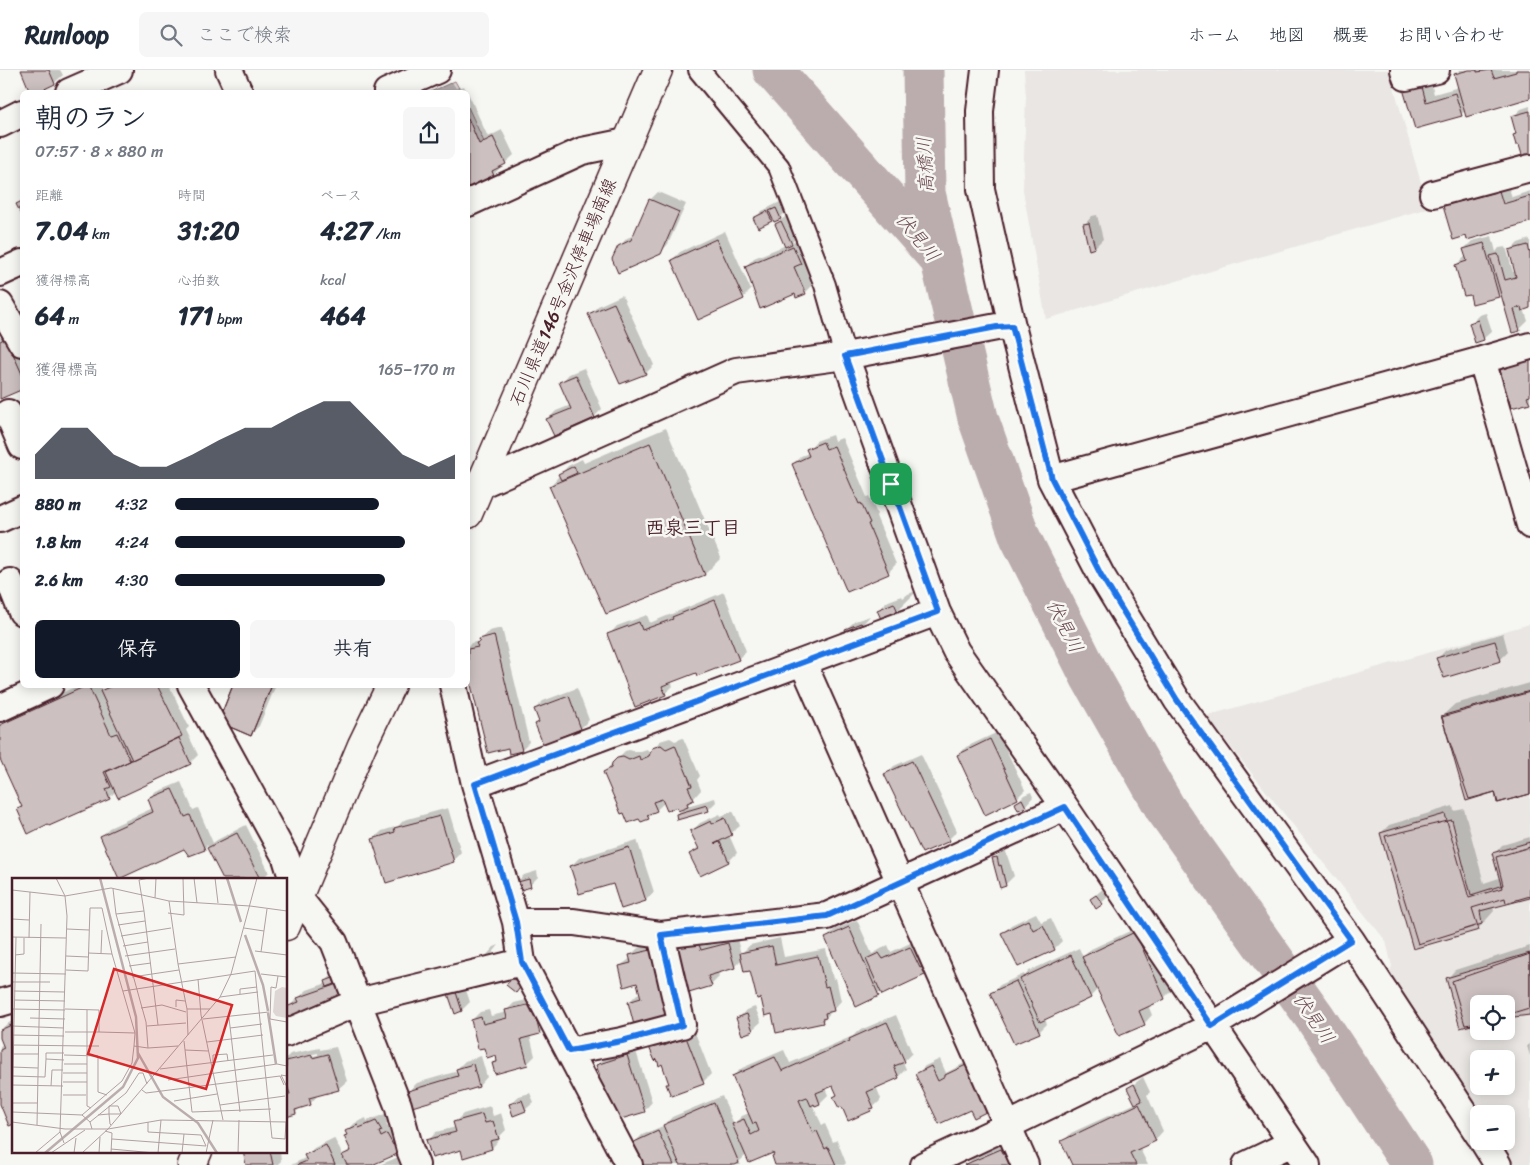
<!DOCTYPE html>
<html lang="ja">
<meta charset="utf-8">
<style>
:root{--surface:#fff;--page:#f6f6f7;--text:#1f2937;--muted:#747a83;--line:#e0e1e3;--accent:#111827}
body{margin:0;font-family:Sriracha,"Klee One",sans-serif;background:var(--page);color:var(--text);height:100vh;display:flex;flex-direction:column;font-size:19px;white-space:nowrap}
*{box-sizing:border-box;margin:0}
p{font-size:16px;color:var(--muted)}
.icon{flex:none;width:28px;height:28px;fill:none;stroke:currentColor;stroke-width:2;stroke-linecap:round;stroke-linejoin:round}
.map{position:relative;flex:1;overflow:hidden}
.drawer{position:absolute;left:20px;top:20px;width:450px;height:598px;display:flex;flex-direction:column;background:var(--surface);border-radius:8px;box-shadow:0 2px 12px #0003}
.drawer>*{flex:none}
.fabs{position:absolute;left:1470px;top:925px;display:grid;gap:10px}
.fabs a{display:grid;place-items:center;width:45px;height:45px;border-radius:8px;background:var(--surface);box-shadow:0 2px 12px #0003;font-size:25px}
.pin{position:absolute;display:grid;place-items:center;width:42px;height:42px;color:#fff;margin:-21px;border-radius:10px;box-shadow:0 2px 8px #0006}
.round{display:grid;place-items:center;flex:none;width:52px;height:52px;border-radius:8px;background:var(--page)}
.overview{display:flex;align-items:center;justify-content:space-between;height:85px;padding:0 15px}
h1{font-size:28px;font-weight:800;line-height:38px}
.figures{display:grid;grid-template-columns:repeat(3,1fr);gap:8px;height:85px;padding:5px 15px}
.figures div{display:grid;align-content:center}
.figures b{font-size:25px;font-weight:800}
.figures small{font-size:14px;font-weight:400}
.figures p{font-size:14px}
.chart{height:140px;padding:10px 15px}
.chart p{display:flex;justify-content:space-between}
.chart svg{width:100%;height:90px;margin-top:5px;fill:var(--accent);opacity:.7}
.button{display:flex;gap:10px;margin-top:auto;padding:10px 15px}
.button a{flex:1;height:58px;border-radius:8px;background:var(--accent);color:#fff;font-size:20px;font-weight:800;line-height:58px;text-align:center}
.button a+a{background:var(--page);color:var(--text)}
ul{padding:0 15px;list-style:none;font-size:16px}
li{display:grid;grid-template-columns:80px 60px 1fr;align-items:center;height:38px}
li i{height:12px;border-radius:6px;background:var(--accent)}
header{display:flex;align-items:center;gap:30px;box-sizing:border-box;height:70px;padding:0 25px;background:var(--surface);border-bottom:1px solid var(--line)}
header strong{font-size:24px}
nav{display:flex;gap:28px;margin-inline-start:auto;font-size:18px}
.search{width:350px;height:45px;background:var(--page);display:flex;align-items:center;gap:12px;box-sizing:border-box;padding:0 18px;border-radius:8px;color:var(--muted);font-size:19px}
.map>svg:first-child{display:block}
.built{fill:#e9e6e3;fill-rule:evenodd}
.green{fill:#ddd6d5;stroke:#947a80}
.shadow{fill:#0003;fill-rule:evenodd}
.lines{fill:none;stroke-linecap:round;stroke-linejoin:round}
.river{stroke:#bbadae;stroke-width:41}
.building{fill:#ccc1c0;stroke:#4a1f2b}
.pedestrian-casing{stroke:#4a1f2b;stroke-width:24}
.minor-casing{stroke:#4a1f2b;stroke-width:30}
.secondary-casing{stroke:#4a1f2b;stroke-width:31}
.pedestrian{stroke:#f6f6f2;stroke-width:20}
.minor{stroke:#f6f6f2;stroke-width:26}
.secondary{stroke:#f6f6f2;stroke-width:28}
.route-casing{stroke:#fff;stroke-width:10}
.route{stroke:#1a73e8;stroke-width:6}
.labels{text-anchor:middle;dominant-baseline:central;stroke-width:5;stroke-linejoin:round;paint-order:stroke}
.street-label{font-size:18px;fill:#4a1f2b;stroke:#f6f6f2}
.water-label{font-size:19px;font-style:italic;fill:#6c4a52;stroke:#f6f6f2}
.neighbourhood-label{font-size:19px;font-weight:bold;fill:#4a1f2b;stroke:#f6f6f2}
.inset-river{fill:none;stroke:#bbadae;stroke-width:2.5}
.inset-road{fill:none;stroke:#b1a0a2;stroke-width:1}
.view{fill:#d62828;fill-opacity:0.15;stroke:#d62828;stroke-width:2.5}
.inset-edge{fill:none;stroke:#4a1f2b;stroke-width:2.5}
</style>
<header>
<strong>Runloop</strong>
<div class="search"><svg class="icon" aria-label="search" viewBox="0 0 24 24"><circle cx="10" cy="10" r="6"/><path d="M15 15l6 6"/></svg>ここで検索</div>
<nav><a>ホーム</a><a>地図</a><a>概要</a><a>お問い合わせ</a></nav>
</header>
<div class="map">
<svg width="1530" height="1095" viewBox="0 0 1530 1095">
<rect width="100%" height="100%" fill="#f6f6f2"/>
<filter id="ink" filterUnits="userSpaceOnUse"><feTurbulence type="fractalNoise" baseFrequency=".02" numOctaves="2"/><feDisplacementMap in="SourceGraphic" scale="10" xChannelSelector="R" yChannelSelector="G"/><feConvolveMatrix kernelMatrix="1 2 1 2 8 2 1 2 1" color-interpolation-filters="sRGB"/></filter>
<g filter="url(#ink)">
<!-- built -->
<path class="built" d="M1024,0H1389L1428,138L1046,249L1023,120L1026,26Z
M1530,554V1095H1509L1493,1071H1506V1044H1479L1388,909L1392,896L1386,871L1206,646ZM1479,934H1506V961H1479ZM1479,989H1506V1016H1479Z"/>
<!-- green -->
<path class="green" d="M455,11L461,22H430Z
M468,37L496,98L468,112Z"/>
<!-- shadow -->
<path class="shadow" d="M22,0H60L63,5L54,13L32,22Z
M1460,0H1530V27L1466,40L1461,44L1416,57L1405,19L1429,6L1434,24L1459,17L1456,5Z
M452,12L456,18L464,16L467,22H431Z
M468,23L488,67L502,60L514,85L505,93L501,95V97L493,105L468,117Z
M1530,36V85L1514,65L1517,62L1513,47L1521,39Z
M1507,113L1512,127L1530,121V151L1466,165L1444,137L1453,128Z
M658,122L686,134L668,174L660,183L619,177L627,168L635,165L650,130Z
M784,130L788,139L780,148H773L771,150L754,149L762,141Z
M789,144L799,165L791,173L801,169L808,185L803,190L813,215L805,223H796L746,196L754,188L786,175L776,154Z
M1097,145L1103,169L1095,177L1084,155L1092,146Z
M725,161L751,220L743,228L672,190L680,182Z
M1492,166L1496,182L1499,178L1506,177L1513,202H1516L1510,181L1518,173L1530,169V237L1524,239L1528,251L1519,260L1501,222L1498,226L1471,223L1456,195L1466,186L1464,179L1472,171Z
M622,225L654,295L646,303L621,313L590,244L598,236Z
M1486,243L1492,261L1483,269L1471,253L1479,245Z
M14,261L22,279V321L21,318L0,328V267Z
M1530,283V331L1529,332L1501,297Z
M584,298L602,339L594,347L548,349L556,341L571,335L561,313L569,304Z
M666,358L721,488L705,504L550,416L568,396L582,389L584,393Z
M832,365L834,371L842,368L867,427L869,426L877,444L876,446L896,494L888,503L793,394L801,386L809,383L808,380L816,371Z
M916,521V522L897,541L878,540L886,532L902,526L903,528L908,524Z
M724,522L746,581L738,589L696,602L671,611L673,616L665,624L609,565L617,556L647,545L650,553Z
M870,546L862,555L846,559L855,551Z
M502,558L529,672L521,680L509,677L489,682L468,598V577L471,573L480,571L489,561Z
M1503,563L1508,582L1500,590L1438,588L1446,580Z
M1530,613V723L1496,720L1442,646L1455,634Z
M79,615H99L102,621L108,615H169L189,657L186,660L198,685L190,693L116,721L109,728L18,739L22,735L0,686V651Z
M234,615H276L259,656L251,664Z
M577,618L589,650L581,658L543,672L537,654L540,651L535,639L543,631Z
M998,662L1025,720L1017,728L958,685L966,677Z
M670,668L675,671L683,668L700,706L697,710L701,720L687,736L715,728L716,732L708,740L677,745L686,736L665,732L648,748L604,702L625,681L629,680L638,682L647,679L649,683L660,671Z
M921,684L957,761L949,769L886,704L894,696Z
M181,712L193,740L198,738L213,773L217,770L246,755L269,802L262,809H224L207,775L204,779L184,777L101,767L109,758L153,738L149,730L157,722Z
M1031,722L1033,727L1025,736L1019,738L1016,733L1024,725Z
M1453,736L1454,741L1464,739L1484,813L1502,807L1494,784L1502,775L1530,767V826L1493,836L1494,841L1478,859L1381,763L1389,755Z
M448,738L461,782L453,791L373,769L382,761L398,756L404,750Z
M733,741L740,756L729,765L737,783L729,791L691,784L699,776L692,761L700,753L720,744L721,746Z
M637,770L654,822L646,830L614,812L571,796L579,788Z
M1005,779L1014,806L1006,814L1001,816L994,789Z
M537,801L538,807L530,815L516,813L524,805Z
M1105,817L1110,825L1097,837L1091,829Z
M1036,843L1041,852L1051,848L1062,871L1054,879L1003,863L1011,855Z
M857,850L872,884L888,875L891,882L919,869L934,895L856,935L826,869L834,860Z
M1143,855L1172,920L1164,928L1148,935L1152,945L1144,954L1098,919L1090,927L1045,949L1047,954L1039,962L992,923L1000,915L1024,904L1025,906L1029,901L1079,878L1083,887L1091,879Z
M706,865L709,873L736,866L741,884L750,875L780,868L784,887L826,879L833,909L836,908L841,931L822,952L773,943L762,927L751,899L743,888L734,897L718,902L719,907L711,915L677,879L686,871Z
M659,873L677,937L629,932L637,924L641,923L638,912L620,896L631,888L630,886L638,878Z
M499,875L491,885L486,886L494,877Z
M1530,876V944L1447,909L1455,900Z
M334,903L358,924L287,938L307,920L327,913L326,911Z
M462,908L470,932L462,940L448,918Z
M540,927L548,954L539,963L530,965L535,986L527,994L494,993L498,989L497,984L485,976L472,950L480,942L489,940L491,946L507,942L506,941L514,933Z
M755,937L761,952L752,960L738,949L746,940Z
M896,945L912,983L903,992L906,999L898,1007L876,1016L881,1029L879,1032L870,1040L843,1035L835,1027L838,1024L833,1014L825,1018L828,1025L820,1033L813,1036L822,1055L825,1054L833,1072L837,1070L846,1093L844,1095H777L774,1081L747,1084L739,1092L741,1095H643L634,1073L642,1065L665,1055L672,1047L722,1026L734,1054L742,1046L749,1043L733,1006L742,998L784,980L790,993L853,966L858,961Z
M14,950V1053L0,1031V976L4,974L0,965V960L7,954Z
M694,960L711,1004L703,1012L668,1015L670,1013L662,993L651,978Z
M1530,973V986L1527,976Z
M336,977L347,1011L338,1019L318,1025L310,1034L302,1036L295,1043L286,1046V1019H290L286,1007V988L290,984L320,978V980ZM318,983V985L290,991V989Z
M635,978L652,1032L644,1041L598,1008L601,1005L598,995L606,987Z
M481,986L487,1007L479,1016L413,1035L409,1021L417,1013L458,1001L457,999L465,991Z
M974,988L970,1038L917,1004L925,996L940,989L946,1003Z
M1143,1007L1150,1022L1147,1025L1163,1061L1155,1070L1139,1077L1148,1095H1074L1063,1072L1071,1063L1136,1033L1129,1018Z
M530,1023L534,1032L525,1040L510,1034L519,1026Z
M490,1036L493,1046L501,1043L506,1060L499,1067L500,1069L492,1078L464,1086L462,1078L428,1071L436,1062L456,1057L455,1052L463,1044Z
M385,1044L389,1052L386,1054L389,1059L395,1057L406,1065L369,1095H291L307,1087L306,1086L314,1078L334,1068L343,1086L351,1078L345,1066L348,1064L347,1061L355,1053L366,1048L367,1051Z
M1009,1072L1024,1095H966L974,1087Z
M244,1081H280L281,1091L277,1095H247Z
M401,1086L409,1095H379Z"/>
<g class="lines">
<!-- river -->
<path class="river" d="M773,0L937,186
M923,0L925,123L978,348L1020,467L1090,606L1165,738L1316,949L1412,1095"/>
</g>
<!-- building -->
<path class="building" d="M21,0H49L55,14L38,22H30Z
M1469,0H1477V2L1491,0L1494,8L1516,2V0H1530V28L1466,47L1454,4Z
M1421,13L1426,32L1455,23L1462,46L1415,59L1403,19Z
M1530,41V86L1523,88L1519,75H1516L1513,65L1516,64L1511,46Z
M468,48L479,74L493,67L506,94L492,101L494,106L468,118Z
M1499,121L1503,134L1530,126V152L1467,170L1466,166L1453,170L1443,136Z
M649,129L679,142L661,184L618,203L612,189L618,176L631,170Z
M22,131V146L16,134Z
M776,138L781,149L774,152L769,141Z
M767,141L772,151L758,158L753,148Z
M781,151L792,174L785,177L775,154Z
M1089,153L1095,178L1089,180L1083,154Z
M716,169L744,229L698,250L671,190Z
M1484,173L1499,227L1472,234L1470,225L1464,226L1455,195L1467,191L1463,179Z
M1528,175L1530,184V238L1522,241L1521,237L1514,239L1520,261L1512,263L1490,186L1498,184L1505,210L1516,207L1509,180Z
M793,176L801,194L794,197L806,224L796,228L795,224L760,239L745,196Z
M614,233L646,304L620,314L588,244Z
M1478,250L1484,270L1475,273L1469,253Z
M6,268L22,304V322L21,320L0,329V271Z
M1523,290L1524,292L1530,290V326L1527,327L1530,333L1511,338L1499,297Z
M576,305L595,348L554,366L546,349L571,339L559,312Z
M823,372L826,379L834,376L859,434L861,433L870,453L868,454L889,504L847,522L792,394L809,386L806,379Z
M650,373L705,505L606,544L549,416Z
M574,396L577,403L561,410L558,404Z
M715,530L739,590L697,606L696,603L662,616L666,625L635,637L607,564L639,552L642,560L673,549L672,547Z
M894,533L898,542L881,549L877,540Z
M861,553L863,556L846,562L845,559Z
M494,565L522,681L509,684L508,678L488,683L468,603V579L478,577L476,573L480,572L479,569Z
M1495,571L1501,591L1444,608L1436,588Z
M88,615L111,665L117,663L130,691L104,702L111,717L106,719L110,729L49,756L48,754L28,764L17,739L22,737L0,689V655Z
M114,615H157L182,666L132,690L100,621Z
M233,615H272L251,666L223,654L221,645Z
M233,615H272L251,666L223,654L221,645Z
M1530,621V724L1497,733L1495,722L1469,729L1441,646Z
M1530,622V724L1498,733L1495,722L1466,731L1442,647Z
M569,626L581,659L543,674L535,654L539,652L534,639Z
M179,668L191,694L118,728L106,702Z
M990,669L1018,729L985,745L957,685Z
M661,675L666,679L675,675L692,716L688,717L694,730L687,733L688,737L678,741L677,737L667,741L662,729L653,732L657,741L647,745L649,749L641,752L639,749L628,753L624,743L621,744L603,702L611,698L612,693L617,688L623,687L629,690L639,686L640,690L649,686L652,678Z
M912,691L950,771L922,783L884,704Z
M172,719L185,747L190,745L205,780L189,786L184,779L119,809L100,766L153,742L148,729Z
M1022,729L1026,737L1018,740L1015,733Z
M707,735L709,741L677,750L676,744Z
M1445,744L1469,828L1502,818L1492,783L1530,772V826L1506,833L1505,828L1472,838L1479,860L1413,879L1380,763Z
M440,746L454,792L386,813L372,769L395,762L394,758Z
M725,748L732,765L714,774L720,772L729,792L700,806L689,784L699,779L690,761L711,751L712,754Z
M1452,750L1471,825L1503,815L1496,787L1530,777V828L1480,841L1482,854L1418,874L1385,766Z
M237,763L260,809H223L207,778Z
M629,777L646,831L621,839L613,814L579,824L570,796Z
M997,787L999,796L1001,795L1006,816L1000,818L992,788Z
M529,809L531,817L517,821L514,813Z
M1096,825L1103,834L1096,839L1090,829Z
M1028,850L1033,860L1043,855L1055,880L1018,897L1001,863Z
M849,857L879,926L856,937L825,868Z
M1135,862L1165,929L1139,941L1145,955L1119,966L1082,887Z
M698,872L701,880L728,873L735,898L708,906L712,916L689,923L676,878Z
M772,876L776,895L818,886L825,917L828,916L834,941L825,943L826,948L822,949L823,953L776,963L772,944L765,946L761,928L757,929L750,901L744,902L740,883Z
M910,877L920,898L924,896L927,904L882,925L866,889L879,883L883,889Z
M651,880L670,946L634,955L628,932L641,928L637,913L624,917L619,896L631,893L629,885Z
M1530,883V941L1529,938L1506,945V934H1479V953L1460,958L1446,908Z
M1530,884V945L1506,948V934H1479V953L1465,955L1452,911Z
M1071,885L1091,928L1040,952L1020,909Z
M333,908L335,914L327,917L325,911Z
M512,908L522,915L516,923L506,915Z
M1016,911L1040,963L1014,974L990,923Z
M343,912L350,933L286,956V937L299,932L297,928Z
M454,916L462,941L455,944L446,918Z
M532,934L540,964L521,969L528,995L495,1004L492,993L497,992L496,985L487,988L484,978L478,979L471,950L481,947L483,954L507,948L505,940Z
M747,944L753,961L742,965L736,948Z
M887,952L905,992L894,996L899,1008L867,1022L874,1038L870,1039L871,1041L848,1051L842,1037L839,1038L833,1027L837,1025L833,1016L816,1023L820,1034L815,1036L814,1034L811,1036L807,1027L799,1030L813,1063L817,1061L825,1079L828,1077L836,1095H775L772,1086L774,1085L773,1083L749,1093L732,1054L744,1049L751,1065L759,1061L756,1053L753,1054L732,1006L775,987L782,1001L850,971L849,969Z
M14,954V1054L9,1056L0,1034V980L4,978L0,968V960Z
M686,967L704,1014L671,1026L666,1014H669L662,994L659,996L657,989L655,991L649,977L663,973L664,976Z
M328,984L339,1020L309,1028L311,1035L295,1040L296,1044L286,1047V1025L290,1024L286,1012V991L312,985V988Z
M627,985L645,1042L614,1051L596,1008L600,1006L596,995Z
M473,994L479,1017L412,1037L408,1021L458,1006L456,999Z
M966,995L988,1041L974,1048L970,1040L939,1054L915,1004L931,996L938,1011L945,1007V1005Z
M1134,1014L1142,1031L1135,1034L1127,1018Z
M522,1030L526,1041L513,1046L509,1034Z
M714,1033L739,1093L735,1095H680L663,1055Z
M1139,1034L1156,1071L1130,1083L1136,1095H1072L1061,1071Z
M482,1044L485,1053L493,1051L499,1069L490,1071L492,1079L463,1088L461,1080L432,1088L426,1070L456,1062L453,1052Z
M376,1051L382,1061L379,1062L381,1067L387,1064L393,1075L398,1073L402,1082L372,1095H347L342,1085L351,1081L344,1066L347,1065L345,1061L358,1055L359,1058Z
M658,1061L674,1095H642L632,1073Z
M326,1075L335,1095H297L307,1091L304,1085Z
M1001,1079L1003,1083L1007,1082L1013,1095H964Z
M243,1081H270L273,1095H246Z"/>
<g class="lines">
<!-- pedestrian casing -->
<g class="pedestrian-casing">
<path id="pedestrian" d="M699,0L779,97L825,215L845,286"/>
</g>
<!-- minor casing -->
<g class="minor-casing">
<path id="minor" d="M229,0L239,22
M985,0L980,41L981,119L1012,256L997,257L845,286L937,542L956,581L1065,737L1307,1095
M1404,0L1406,7L1436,0
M69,22L119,0
M387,22L437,0
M0,54L22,43
M1433,124L1530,98
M468,133L582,81L626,72
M0,203L22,193
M0,235L22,273
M1012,256L1051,409L1482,290L1530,455
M1482,290L1530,276
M8,343L22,376
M1051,409L1101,505L1177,630L1351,870L1479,1065
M480,415L736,301L845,286
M0,449L22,439
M10,512L22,542
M803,593L1025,1095
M191,615L286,788L298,827L334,872L398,1035L410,1080L416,1095
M453,615L475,714L516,852L522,892L629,1095
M0,638L50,615
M475,714L937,542
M516,852H574L661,865L827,846L1065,737
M0,933L14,929
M286,963L358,932L522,892
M569,981L622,971L682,955L661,865
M1483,1071L1498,1095
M924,1095L1007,1056L1212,956L1351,870
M1246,1095L1292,1073"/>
</g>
<!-- secondary casing -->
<g class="secondary-casing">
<path id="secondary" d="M468,444L658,0
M286,856L362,675L391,615
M192,1095L198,1081"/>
</g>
<!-- pedestrian -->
<use href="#pedestrian" class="pedestrian"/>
<!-- minor -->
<use href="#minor" class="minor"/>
<!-- secondary -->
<use href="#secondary" class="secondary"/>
</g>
</g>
<g class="lines" filter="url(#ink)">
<!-- route casing -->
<g class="route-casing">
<path id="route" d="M1012,256L1052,409L1101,505L1177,630L1351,870L1212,956L1065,737L827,846L661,865L682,955L622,971L569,981L522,892L516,852L475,714L938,542L845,286L997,257Z"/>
</g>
<!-- route -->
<use href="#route" class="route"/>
</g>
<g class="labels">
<!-- street labels -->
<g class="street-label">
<text transform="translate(563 222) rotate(-67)">石川県道146号金沢停車場南線</text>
</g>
<!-- water labels -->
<g class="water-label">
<text transform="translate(925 95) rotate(-93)">高橋川</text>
<text transform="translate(918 167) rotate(51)">伏見川</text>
<text transform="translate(1065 556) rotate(63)">伏見川</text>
<text transform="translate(1314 948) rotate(56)">伏見川</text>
</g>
<!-- neighbourhood labels -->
<g class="neighbourhood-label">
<text x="693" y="457">西泉三丁目</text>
</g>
</g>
<!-- overview -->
<g transform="translate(12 808)">
<rect width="275" height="275" fill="#f6f6f2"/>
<path d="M270,109L275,110V140L264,138L261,134L263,113Z" fill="#ddd6d5"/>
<path class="inset-river" d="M215,0L229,44M233,57L251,107L256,133M256,135L264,186M126,175L151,219L186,245L205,275M33,275L111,209L126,180L124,139L88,0"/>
<path class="inset-road" d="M44,0L53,18L55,38L48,254L52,265M182,0L185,25M203,0L206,25M101,11L104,36L132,33L127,2L137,0M0,12L53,18L99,10L157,23L238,28M143,20L144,0M157,23L166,86L224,79M238,28L275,33M132,33L146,147M156,35L172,37L171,0M0,41L17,42M106,47L133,43M232,50L252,53M55,51L77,52M109,58L159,50M0,59L54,60M17,60L18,14M111,68L136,64M243,73L275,77M249,74L255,31M76,75L100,76L123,155M89,75L90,52M3,77L12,76V60M54,78L76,79M113,78L163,71M166,86L175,131L176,157M117,88L139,85M54,92L76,93L78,30H90L100,76M0,95L54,96M249,96L275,99M266,98L264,110L259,109L258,141L275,144M120,99L167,92M186,101L189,137L211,242M0,104H38M2,113L53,114M111,113L243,93L260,260L273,261L274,244M228,116V111L245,109M208,119L246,114M2,122L53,123M164,129V122L173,123M129,130L150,127L174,134M0,131L53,132M53,131L87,132V154L123,155L122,168M175,131H198M75,132V168H87M18,140L53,141M217,140L228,234M191,141L257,134M0,148L52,150M135,148L174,145M218,150L250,146M53,154H87M0,157L52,158M172,163L180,234L259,231M195,164L251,157M0,167L75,168V228L79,230M136,170L166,168M173,172L196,173M0,176H27M52,177L86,178V214L95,217M52,182L34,181V175H52M201,185V177L215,176L216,183M52,186H75M0,189L26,190M148,191L261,177M51,195H75M1,198L33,199L34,181M275,198L269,197L275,209M156,202L265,186L275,188M51,204H75M0,207L51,208M39,208L40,192H51M130,212L134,215L268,198L272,207M51,217H74M162,223L205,216M0,225H25M208,227L273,218M0,234L70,237L78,244L80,251M0,236L4,59M70,237L110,203L120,185L122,168L136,170L134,144L104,36M86,237L97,236H109L106,228H97V236L98,246L99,247M0,244L53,251H96L208,119L219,96L245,0M78,244L114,215L127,195H131L135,206M136,244V254L189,257L194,268M25,247L29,46M93,253L100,255L99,275M100,261L194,268M99,271L143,275M23,275L48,254M39,275L73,252M62,275L64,260M70,275L96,251L149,242L275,244M87,275L88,259M146,275L149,242M170,275L172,256M194,275L201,242M226,275L227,242"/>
<path class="view" d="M102,91L220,127L194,211L76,176Z"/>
<rect width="275" height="275" class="inset-edge"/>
</g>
</svg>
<div class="fabs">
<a><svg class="icon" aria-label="locate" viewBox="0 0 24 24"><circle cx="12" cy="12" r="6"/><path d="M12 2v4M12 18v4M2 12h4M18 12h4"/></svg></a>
<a>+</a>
<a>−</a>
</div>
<div class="pin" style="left:891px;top:414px;background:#1e9e55"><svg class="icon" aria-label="arrive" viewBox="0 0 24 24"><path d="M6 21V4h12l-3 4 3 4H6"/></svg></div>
<section class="drawer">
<div class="overview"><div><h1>朝のラン</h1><p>07:57 · 8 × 880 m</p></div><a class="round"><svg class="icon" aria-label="share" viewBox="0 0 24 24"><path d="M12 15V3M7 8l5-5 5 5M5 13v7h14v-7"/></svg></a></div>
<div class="figures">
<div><p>距離</p><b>7.04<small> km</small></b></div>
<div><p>時間</p><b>31:20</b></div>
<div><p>ペース</p><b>4:27<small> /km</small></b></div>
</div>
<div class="figures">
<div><p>獲得標高</p><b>64<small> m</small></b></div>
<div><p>心拍数</p><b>171<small> bpm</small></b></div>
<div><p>kcal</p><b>464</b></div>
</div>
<div class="chart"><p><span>獲得標高</span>165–170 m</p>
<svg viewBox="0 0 160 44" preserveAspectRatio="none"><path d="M0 44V32L10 19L20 19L30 32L40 38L50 38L60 32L70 25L80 19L90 19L100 12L110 6L120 6L130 19L140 32L150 38L160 32V44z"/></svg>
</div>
<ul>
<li><b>880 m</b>4:32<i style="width:73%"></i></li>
<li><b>1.8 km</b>4:24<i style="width:82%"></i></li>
<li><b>2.6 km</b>4:30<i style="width:75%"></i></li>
</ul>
<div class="button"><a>保存</a><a>共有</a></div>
</section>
</div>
